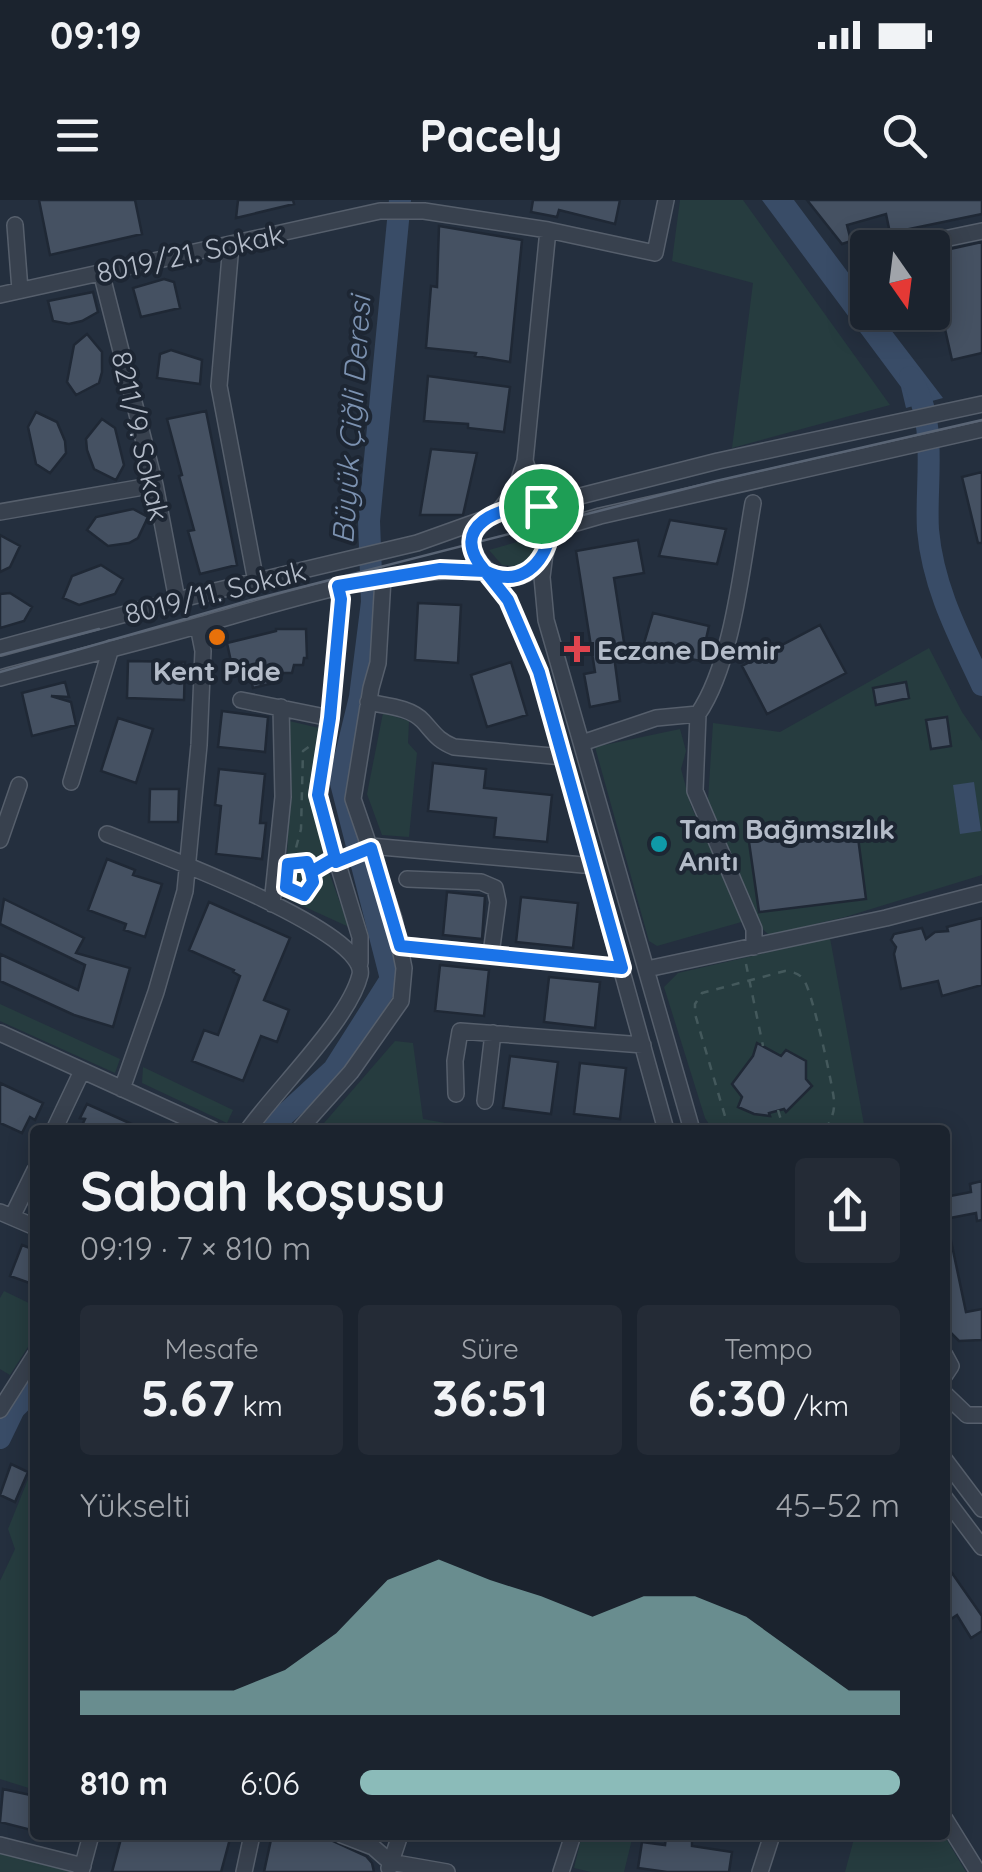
<!DOCTYPE html>
<html lang="tr">
<meta charset="utf-8">
<style>
:root{--surface:#1b232e;--page:#242b36;--text:#f1f3f6;--muted:#a0a4aa;--line:#39404a;--accent:#8bbbb9}
body{margin:0;font-family:Quicksand,sans-serif;background:var(--page);color:var(--text);height:100vh;display:flex;flex-direction:column;font-size:38px;white-space:nowrap}
*{box-sizing:border-box;margin:0}
p{font-size:32px;color:var(--muted)}
.icon{flex:none;width:55px;height:55px;fill:none;stroke:currentColor;stroke-width:2;stroke-linecap:round;stroke-linejoin:round}
.map{position:relative;flex:1;overflow:hidden}
.details{position:absolute;left:30px;top:925px;width:920px;height:715px;display:flex;flex-direction:column;background:var(--surface);border-radius:10px;box-shadow:0 5px 25px #0003,0 0 0 2px var(--line)}
.details>*{flex:none}
.needle{width:65px;rotate:166deg}
.tools{position:absolute;left:850px;top:30px;display:grid;gap:20px}
.tools a{display:grid;place-items:center;width:100px;height:100px;border-radius:10px;background:var(--surface);box-shadow:0 5px 25px #0003,0 0 0 2px var(--line);font-size:50px}
.pin{position:absolute;display:grid;place-items:center;width:85px;height:85px;color:#fff;margin:-42px;border:5px solid #fff;border-radius:50%;box-shadow:0 2px 10px #0007}
.round{display:grid;place-items:center;flex:none;width:105px;height:105px;border-radius:10px;background:var(--page)}
.head{display:flex;align-items:center;justify-content:space-between;height:170px;padding:0 50px}
h1{font-size:55px;font-weight:700;line-height:75px}
.metrics{display:grid;grid-template-columns:repeat(3,1fr);gap:15px;height:170px;padding:10px 50px}
.metrics div{display:grid;align-content:center;border-radius:10px;background:var(--page);text-align:center}
.metrics b{font-size:50px;font-weight:700}
.metrics small{font-size:28px;font-weight:400}
.metrics p{font-size:28px}
.chart{height:280px;padding:20px 50px}
.chart p{display:flex;justify-content:space-between}
.chart svg{width:100%;height:180px;margin-top:10px;fill:var(--accent);opacity:.7}
ul{padding:0 50px;list-style:none;font-size:32px}
li{display:grid;grid-template-columns:160px 120px 1fr;align-items:center;height:75px}
li i{height:25px;border-radius:12px;background:var(--accent)}
.status{display:flex;justify-content:space-between;align-items:center;height:70px;padding:0 50px;background:var(--surface);direction:ltr}
.status svg{height:28px;fill:currentColor}
header{display:flex;justify-content:space-between;align-items:center;height:130px;padding:0 50px;background:var(--surface);font-size:45px;font-weight:700}
.map>svg:first-child{display:block}
.green{fill:#263c3f}
.water{fill:#394c67}
.lines{fill:none;stroke-linecap:round;stroke-linejoin:round}
.river{stroke:#394c67;stroke-width:22}
.building{fill:#455162;stroke:#1f2835;stroke-width:2.5}
.minor-casing{stroke:#565f6c;stroke-width:18}
.path{stroke:#44595c;stroke-width:2.5;stroke-dasharray:8 8;stroke-linecap:butt}
.minor{stroke:#38414e;stroke-width:15}
.tram{stroke:#5a6575;stroke-width:2.5}
.route-casing{stroke:#fff;stroke-width:20}
.route{stroke:#1a73e8;stroke-width:12}
.food-dot{fill:#e8710a;stroke:#1d2633;stroke-width:4}
.health-dot{fill:#e0444e;stroke:#1d2633;stroke-width:4}
.culture-dot{fill:#0f9aa8;stroke:#1d2633;stroke-width:4}
.labels{text-anchor:middle;dominant-baseline:central;stroke-width:8;stroke-linejoin:round;paint-order:stroke}
.street-label{font-size:28px;fill:#b4bcc9;stroke:#1d2633}
.poi-label{font-size:28px;font-weight:bold;fill:#b4bcc9;stroke:#1d2633;text-anchor:start}
.water-label{font-size:30px;font-style:italic;fill:#7c92b1;stroke:#1d2633}
</style>
<div class="status"><b>09:19</b><svg viewBox="0 0 49 12"><path d="M0 12V9h3v3zM5 12V6h3v6zM10 12V3h3v9zM15 12V0h3v12zM26 1h20v11H26zM47 4h2v5h-2z"/></svg></div>
<header><svg class="icon" aria-label="menu" viewBox="0 0 24 24"><path d="M4 6h16M4 12h16M4 18h16"/></svg>Pacely<svg class="icon" aria-label="search" viewBox="0 0 24 24"><circle cx="10" cy="10" r="6"/><path d="M15 15l6 6"/></svg></header>
<div class="map">
<svg width="982" height="1672" viewBox="0 0 982 1672">
<rect width="100%" height="100%" fill="#242f3e"/>
<!-- green -->
<path class="green" d="M680,0H743L890,205L732,248L753,83L672,61Z
M542,335L535,360L523,367L502,365L489,350Z
M929,448L962,512L982,541V675L845,717L769,735L753,720L708,600L713,523L780,532Z
M383,513L409,521L408,543L417,553L409,637L382,635L367,594Z
M289,521L319,528L310,590L324,659L349,727L283,697L280,691L281,660L287,656L291,565L287,559Z
M680,529L686,551L681,569L691,606L745,721L657,746L649,741L595,547Z
M830,738L865,930H713L705,918L664,787L678,773Z
M0,804L120,859L115,873L0,821Z
M395,841L413,843L423,919L484,930H318Z
M143,867L233,910L227,923L142,883Z
M4,1091L35,1106V1136L10,1175L0,1169V1098Z
M35,1262V1590L0,1579V1381L15,1349L8,1329Z
M582,1635H633L624,1672H591L574,1668Z
M855,1635H944L966,1672H845Z
M0,1651L76,1672H0Z"/>
<!-- water -->
<path class="water" d="M762,0H794L867,98L868,112L878,113L943,198L906,208L901,187Z
M974,582L981,631L960,634L953,585Z"/>
<g class="lines">
<!-- river -->
<path class="river" d="M910,177C939,221 925,281 928,330C933,387 958,434 982,485
M268,930L334,869L391,779L340,579L360,497L372,402L369,321L400,0
M0,1238L14,1209L35,1188"/>
</g>
<!-- building -->
<path class="building" d="M39,0H135L142,34L50,55Z
M238,0H293L294,4L236,18Z
M533,0H620L615,24L559,10L557,17L531,12Z
M807,0H982V14L890,33L886,14L847,25L851,41L842,44Z
M439,26L522,40L510,162L475,156L476,153L426,148L431,86L437,87Z
M982,42V153L952,160L937,94L932,95V53Z
M164,79L174,82L180,108L141,117L133,88Z
M93,92L98,112L82,121L69,124L53,121L48,101Z
M87,134L102,152V172L99,183L76,195L67,182L74,145Z
M171,150L202,160L200,184L157,178L160,154Z
M428,176L510,187L504,232L468,228V224L424,221Z
M206,211L237,365L200,374L188,331L194,330L179,276L182,275L167,219Z
M36,212L57,222L65,241L66,253L50,273L36,264L28,227Z
M102,219L115,228L124,265L116,280L94,269L87,250L86,239Z
M431,249L477,253L463,315H420Z
M982,272V343H978L962,277Z
M133,309L148,317L138,338L129,343L108,346L87,330L96,317Z
M670,320L726,329L717,364L659,356Z
M0,335L20,346L10,367L0,372Z
M638,340L644,373L614,378L626,455L614,456L620,501L590,507L584,474L595,472L576,351Z
M101,365L123,379L115,394L79,405L63,398L72,376Z
M10,393L32,407L24,421L0,428V394Z
M418,403L461,405L458,463L415,460Z
M653,413L709,426L701,461L642,450Z
M820,425L846,473L767,514L742,466Z
M276,429H306L307,458H304L303,465H294L292,473H271L273,483L253,488L248,468L233,471L227,443L276,431Z
M128,461L185,462L184,500L127,498Z
M511,462L527,515L487,527L471,475Z
M65,482L69,497L51,496L71,502L76,525L32,536L22,493Z
M906,482L909,498L876,505L873,488Z
M222,511L268,517L265,552L218,547Z
M947,517L951,546L931,549L926,520Z
M118,518L153,529L136,583L101,571Z
M433,563L486,569L484,588L552,595L547,642L494,637L496,618L428,611Z
M219,569L265,574L260,623H266L262,659L216,654L221,606L215,605Z
M150,589H179L178,622H149Z
M856,622L866,699L759,712L748,635Z
M107,659L135,670L133,675L162,684L145,737L124,730L126,724L88,710Z
M447,692L485,696L482,739L443,735Z
M521,697L578,703L573,748L516,742Z
M4,699L84,738L76,753L130,768L113,827L74,815L0,781V754L78,790L85,765L0,724Z
M209,702L290,738L264,800L289,810L277,842L261,836L243,881L192,861L204,830L218,835L240,776L233,772L234,770L189,750Z
M982,718V785L942,796L938,781L901,789L894,754L896,747L891,740L894,734L922,728L926,739L935,732L948,731L947,727Z
M440,765L489,770L484,816L435,811Z
M549,777L600,782L595,828L544,822Z
M757,843L781,856L786,850L806,861V879L812,886L786,912L784,909L769,913L770,916L754,914L738,907L742,897L732,884L753,856Z
M510,856L558,862L551,914L503,908Z
M580,863L626,868L620,919L574,914Z
M0,883L43,903L35,920L30,917L22,933L0,923Z
M87,904L145,930H80L85,919L80,918Z
M982,981V1020L977,1021L976,1013L945,1019V997L971,992L970,984Z
M945,1036H950L966,1112L982,1109V1140L959,1141L945,1127Z
M22,1045L35,1050V1085L10,1076Z
M11,1264L28,1272L15,1302L0,1295Z
M945,1363L982,1416V1431L971,1438L957,1415L945,1423Z
M3,1589L35,1596V1631L0,1622Z
M122,1635H231L221,1672H112Z
M272,1635H320L366,1656L372,1663L374,1672H264Z
M666,1637L692,1640V1646L732,1652L729,1672H667L638,1668L642,1642L665,1645Z"/>
<g class="lines">
<!-- minor casing -->
<g class="minor-casing">
<path id="minor" d="M15,25L20,90
M548,30L655,53L666,0
M231,44L219,186L256,382
M901,48L982,31
M101,72L155,285L177,400
M0,95L380,11H424L548,30L525,261L516,289L500,310
M525,261L541,306L718,261L982,204
M523,305L541,306C544,315 549,325 549,336C547,386 479,396 471,338C484,316 500,310 523,305Z
M0,312L155,285
M549,339L569,325L600,316L982,229
M545,353L542,377L546,420L692,930
M338,387L341,399L330,518L317,595L360,737V763
M0,448L177,400L417,343L487,318
M0,478C67,460 134,444 200,425C294,399 387,366 485,371L508,399L539,472L666,930
M241,500L330,518
M368,502C386,506 410,507 423,521C434,533 437,540 454,547L563,557
M698,514C733,463 742,364 753,303
M582,543L656,518L698,514L695,591L754,729V747
M71,582L111,448
M107,634C146,649 370,731 360,775C349,820 277,889 248,930
M0,640L19,585
M370,646L583,665
M336,662L371,648
M407,679L481,682L495,688L498,702L491,754
M272,704L283,597L281,507
M400,745L622,768
M647,769L886,718L982,693
M0,833L213,930
M122,889L156,792L185,691L199,545L203,451L198,426
M456,894L455,861L460,831L643,845
M485,901L493,833
M54,930L82,871
M299,930L351,872L401,801L404,768L394,719L353,599L371,488L378,463L383,378
M0,1012L35,1027
M12,1017L35,970
M945,1155L951,1166L945,1175
M945,1194L967,1215H982
M0,1210L35,1155
M945,1260L982,1309
M945,1298L982,1347
M945,1619L978,1672
M342,1635L373,1647L390,1662L447,1672
M0,1645L83,1666
M389,1668L400,1635
M81,1672L91,1635
M244,1672L252,1635
M561,1672L573,1635
M760,1672L772,1635"/>
</g>
<!-- path -->
<path class="path" d="M292,663L301,629L303,551L310,546
M294,664L307,662L311,670
M290,688L304,695L313,682L311,672L320,666
M746,764L763,846
M778,910L784,930
M732,930L727,923L695,814V804L702,793L785,771C794,772 801,774 805,782C813,796 832,882 834,900C835,912 831,920 825,930"/>
<!-- minor -->
<use href="#minor" class="minor"/>
<!-- tram -->
<path class="tram" d="M0,455L99,429
M0,472L251,400L716,281L982,220"/>
</g>
<g class="lines">
<!-- route casing -->
<g class="route-casing">
<path id="route" d="M541,306C502,304 445,326 485,371L440,369L338,386L341,399L330,518L318,595L335,658L311,672L313,682L304,695L286,687L288,664L307,662L311,672L335,658L336,662L371,648L400,746L622,768L539,472L508,400L485,371C516,387 540,369 549,339L541,306"/>
</g>
<!-- route -->
<use href="#route" class="route"/>
</g>
<!-- markers -->
<circle class="food-dot" cx="217" cy="437" r="10"/>
<path class="health-dot" d="M572 434h10v10h10v10h-10v10h-10v-10h-10v-10h10z"/>
<circle class="culture-dot" cx="659" cy="644" r="10"/>
<g class="labels">
<!-- street labels -->
<g class="street-label">
<text transform="translate(190 53) rotate(-12)">8019/21. Sokak</text>
<text transform="translate(141 236) rotate(77)">8211/9. Sokak</text>
<text transform="translate(215 392) rotate(-14)">8019/11. Sokak</text>
</g>
<!-- poi labels -->
<g class="poi-label">
<text x="597" y="449">Eczane Demir</text>
<text x="217" y="470" text-anchor="middle">Kent Pide</text>
<text x="679" y="628">Tam Bağımsızlık<tspan x="679" dy="32">Anıtı</tspan></text>
</g>
<!-- water labels -->
<g class="water-label">
<text transform="translate(351 220) rotate(-86)">Büyük Çiğli Deresi</text>
</g>
</g>
</svg>
<div class="tools">
<a><svg class="needle" viewBox="-14 -14 28 28"><path d="M0-13l5 13h-10z" fill="#e53935"/><path d="M0 13l5-13h-10z" fill="#a0a4aa"/></svg></a>
</div>
<div class="pin" style="left:541px;top:306px;background:#1e9e55"><svg class="icon" aria-label="arrive" viewBox="0 0 24 24"><path d="M6 21V4h12l-3 4 3 4H6"/></svg></div>
<section class="details">
<div class="head"><div><h1>Sabah koşusu</h1><p>09:19 · 7 × 810 m</p></div><a class="round"><svg class="icon" aria-label="share" viewBox="0 0 24 24"><path d="M12 15V3M7 8l5-5 5 5M5 13v7h14v-7"/></svg></a></div>
<div class="metrics">
<div><p>Mesafe</p><b>5.67<small> km</small></b></div>
<div><p>Süre</p><b>36:51</b></div>
<div><p>Tempo</p><b>6:30<small> /km</small></b></div>
</div>
<div class="chart"><p><span>Yükselti</span>45–52 m</p>
<svg viewBox="0 0 160 44" preserveAspectRatio="none"><path d="M0 44V38L10 38L20 38L30 38L40 33L50 24L60 11L70 6L80 11L90 15L100 20L110 15L120 15L130 20L140 29L150 38L160 38V44z"/></svg>
</div>
<ul>
<li><b>810 m</b>6:06<i style="width:100%"></i></li>
</ul>
</section>
</div>
